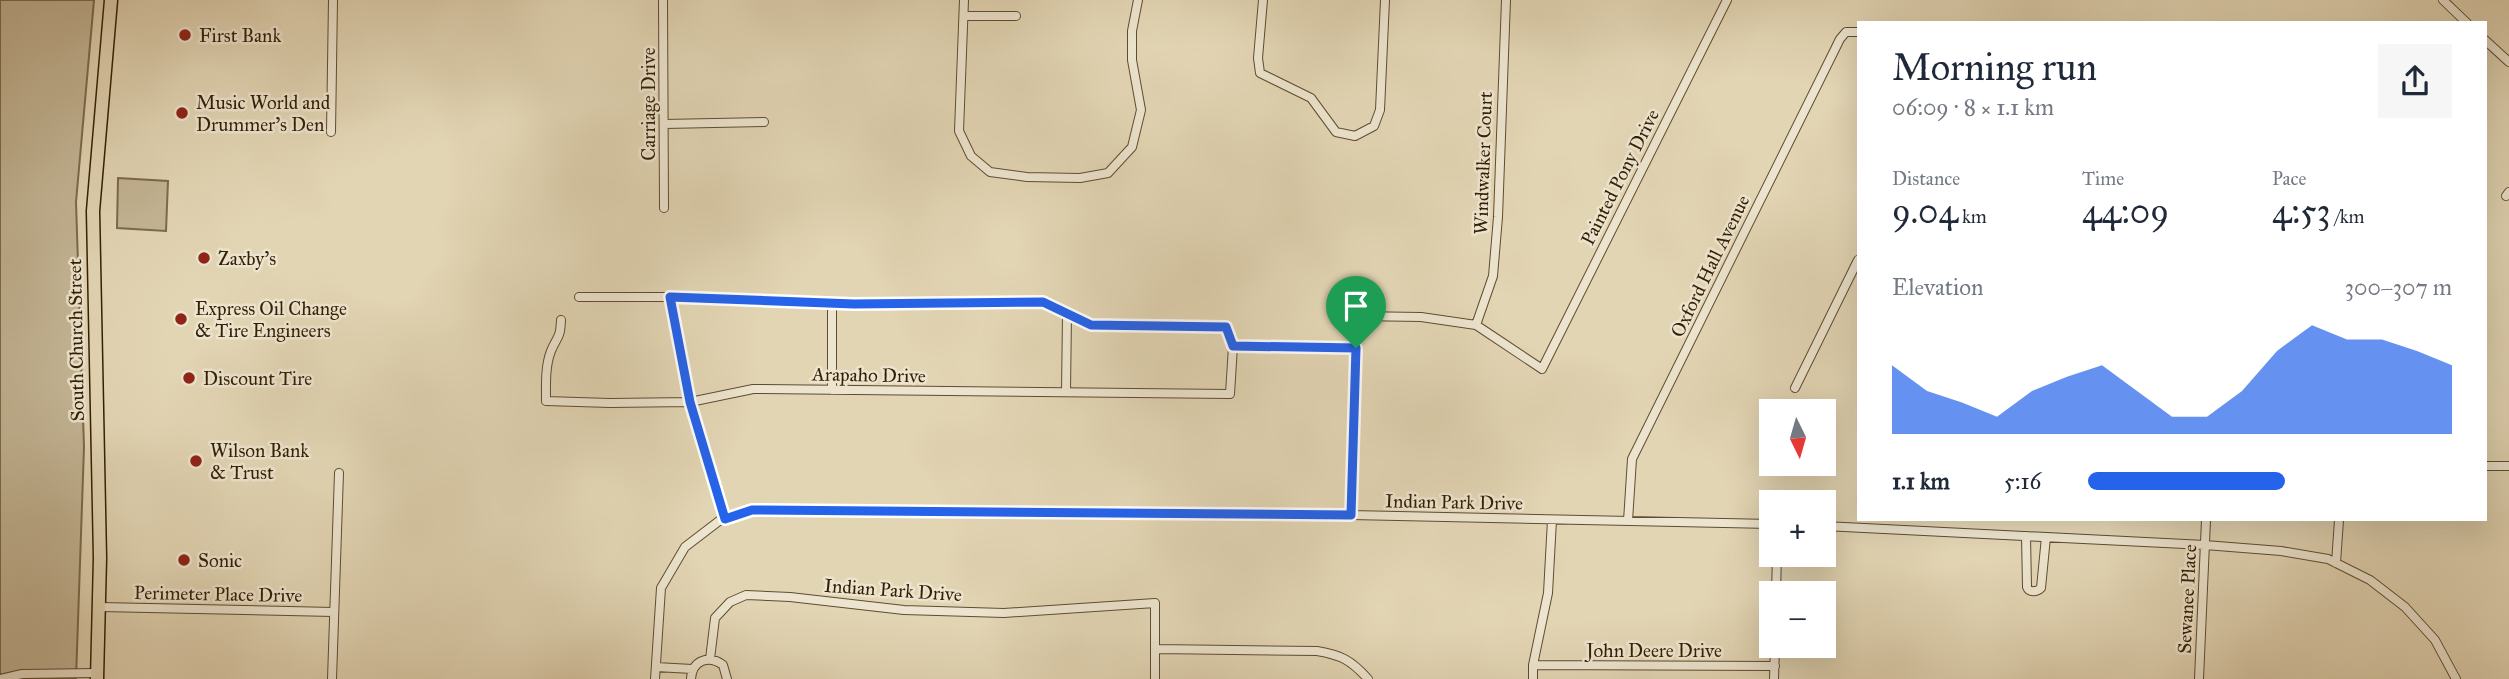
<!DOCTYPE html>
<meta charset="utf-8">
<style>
:root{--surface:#fff;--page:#f6f6f7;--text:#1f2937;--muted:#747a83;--accent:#2563eb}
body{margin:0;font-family:"IM FELL Great Primer",serif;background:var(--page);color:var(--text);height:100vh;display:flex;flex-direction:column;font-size:26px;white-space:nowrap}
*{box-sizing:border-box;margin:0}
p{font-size:23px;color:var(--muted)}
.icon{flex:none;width:38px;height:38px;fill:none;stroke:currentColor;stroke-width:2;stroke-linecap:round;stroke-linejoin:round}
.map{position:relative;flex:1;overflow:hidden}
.details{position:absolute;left:1857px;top:21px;width:630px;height:500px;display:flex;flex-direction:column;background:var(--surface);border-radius:0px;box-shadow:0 7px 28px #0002}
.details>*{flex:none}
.needle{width:46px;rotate:175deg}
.fabs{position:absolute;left:1759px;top:399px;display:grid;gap:14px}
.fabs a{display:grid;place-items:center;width:77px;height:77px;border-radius:0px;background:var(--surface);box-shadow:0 7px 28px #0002;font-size:35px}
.pin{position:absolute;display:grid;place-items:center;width:60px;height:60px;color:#fff;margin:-72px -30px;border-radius:50% 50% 50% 0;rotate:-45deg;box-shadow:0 0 7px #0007}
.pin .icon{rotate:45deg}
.round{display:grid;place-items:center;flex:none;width:74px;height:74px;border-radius:0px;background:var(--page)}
.summary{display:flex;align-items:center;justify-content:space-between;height:119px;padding:0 35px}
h1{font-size:38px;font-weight:600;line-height:52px}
.figures{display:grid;grid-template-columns:repeat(3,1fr);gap:10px;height:119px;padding:7px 35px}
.figures div{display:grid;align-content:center}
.figures b{font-size:35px;font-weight:600}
.figures small{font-size:19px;font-weight:400}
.figures p{font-size:19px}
.chart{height:196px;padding:14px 35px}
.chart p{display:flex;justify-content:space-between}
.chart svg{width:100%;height:126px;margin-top:7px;fill:var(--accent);opacity:.7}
ul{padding:0 35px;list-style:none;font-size:23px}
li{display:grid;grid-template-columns:112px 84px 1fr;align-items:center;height:52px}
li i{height:18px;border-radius:9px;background:var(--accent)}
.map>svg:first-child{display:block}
.green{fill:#c4b696;stroke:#7c6a4d;stroke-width:2}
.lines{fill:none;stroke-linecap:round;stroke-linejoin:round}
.minor-casing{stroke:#604c30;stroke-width:10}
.trunk-casing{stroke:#341f04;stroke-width:15}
.minor{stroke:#ece4ce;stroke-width:8}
.trunk{stroke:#e2d5b4;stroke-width:12}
.route-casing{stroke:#fff;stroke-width:14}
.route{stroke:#2563eb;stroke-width:9}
.poi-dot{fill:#8f2418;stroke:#ece4ce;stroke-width:2.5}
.labels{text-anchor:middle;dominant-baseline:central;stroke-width:5;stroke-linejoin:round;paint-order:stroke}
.poi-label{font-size:19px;fill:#341f04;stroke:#ece4ce;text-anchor:start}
.street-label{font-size:19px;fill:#341f04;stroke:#ece4ce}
</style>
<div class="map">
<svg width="2509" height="679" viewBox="0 0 2509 679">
<rect width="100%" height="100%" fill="#e2d5b4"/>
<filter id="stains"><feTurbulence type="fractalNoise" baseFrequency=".00286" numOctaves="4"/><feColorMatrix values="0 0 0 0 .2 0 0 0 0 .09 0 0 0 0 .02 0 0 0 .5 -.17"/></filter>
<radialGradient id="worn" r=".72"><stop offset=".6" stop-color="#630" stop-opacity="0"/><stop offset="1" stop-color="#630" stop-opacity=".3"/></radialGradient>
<!-- green -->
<path class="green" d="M0,0H94L76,202L84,447L76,679H0Z
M118,178L168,181L166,231L117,228Z"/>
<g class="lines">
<!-- minor casing -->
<g class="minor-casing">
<path id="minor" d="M663,0L664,208
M964,0L959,131L971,156L990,172L1027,177L1080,178L1108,173L1132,147L1141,110L1132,60V31L1138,0
M1263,0L1258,58L1260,73L1311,98L1336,132L1355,136L1374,126L1380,110L1385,0
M2443,0L2467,23
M964,16H1016
M2485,40L2509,62
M664,124L764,122
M331,132L333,0
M2506,196L2509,192
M670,297L690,402L725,519
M832,303V390
M561,320C560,340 558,334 551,351C545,366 546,385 546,401L610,403L690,402L753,389L1230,394L1233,346L1226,327L1091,325L1043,302L854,304L670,297H579
M1476,325L1493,276L1498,217L1506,0
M1233,346L1356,348
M1795,388L1858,260
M1066,392L1067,314
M2485,466H2509
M1351,515L1356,316L1421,317L1476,325L1542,369L1727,0
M1628,521L1632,459L1840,39L1846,32H1858
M1824,526L2205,545L2281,551L2328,559L2370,580L2405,607L2435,640L2456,679
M2026,536L2027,587C2029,593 2037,592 2041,588L2046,537
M2336,563L2339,520
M1776,593L1777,555
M100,607L334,612
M1156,649L1317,651C1341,655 1351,660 1368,679
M710,659L715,618L730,602L746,595L790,597L904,610L1004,613L1155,603V679
M1533,665L1775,666
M656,667L692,669
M0,679L22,674L97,673
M332,679L339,473
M655,679L661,588L685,547L719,521L753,510L1351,515L1771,524
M691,679C692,661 708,654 723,665L727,679
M1533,679V665L1548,593L1552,520
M1774,679L1775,646
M2199,679L2206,520"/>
</g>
<!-- trunk casing -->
<g class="trunk-casing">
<path id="trunk" d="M97,679L100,558L93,211L111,0"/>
</g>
<!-- minor -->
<use href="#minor" class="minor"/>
<!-- trunk -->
<use href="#trunk" class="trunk"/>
</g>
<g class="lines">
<!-- route casing -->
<g class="route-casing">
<path id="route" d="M670,297L854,304L1043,302L1091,325L1226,327L1233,346L1356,348L1351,515L752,510L725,519L690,402Z"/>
</g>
<!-- route -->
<use href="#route" class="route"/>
</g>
<!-- markers -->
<g class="poi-dot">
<circle cx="185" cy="35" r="7"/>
<circle cx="182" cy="113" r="7"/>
<circle cx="204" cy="258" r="7"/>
<circle cx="181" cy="319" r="7"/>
<circle cx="189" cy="378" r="7"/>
<circle cx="196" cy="461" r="7"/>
<circle cx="184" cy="560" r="7"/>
</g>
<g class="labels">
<!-- poi labels -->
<g class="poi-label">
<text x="199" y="35">First Bank</text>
<text x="196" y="102">Music World and<tspan x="196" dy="22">Drummer's Den</tspan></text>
<text x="218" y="258">Zaxby's</text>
<text x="195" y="308">Express Oil Change<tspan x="195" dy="22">&amp; Tire Engineers</tspan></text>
<text x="203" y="378">Discount Tire</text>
<text x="210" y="450">Wilson Bank<tspan x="210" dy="22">&amp; Trust</tspan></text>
<text x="198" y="560">Sonic</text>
</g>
<!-- street labels -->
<g class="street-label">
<text transform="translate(648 104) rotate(-90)">Carriage Drive</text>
<text transform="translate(1483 163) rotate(-88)">Windwalker Court</text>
<text transform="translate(1620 177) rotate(-63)">Painted Pony Drive</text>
<text transform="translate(1710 266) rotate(-64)">Oxford Hall Avenue</text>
<text transform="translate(76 340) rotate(-91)">South Church Street</text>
<text transform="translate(869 375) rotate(1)">Arapaho Drive</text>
<text transform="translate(1454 502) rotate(1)">Indian Park Drive</text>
<text transform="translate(893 590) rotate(4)">Indian Park Drive</text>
<text transform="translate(218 594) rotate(1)">Perimeter Place Drive</text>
<text transform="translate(2187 599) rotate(-87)">Sewanee Place</text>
<text x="1654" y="650">John Deere Drive</text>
</g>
</g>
<rect width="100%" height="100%" filter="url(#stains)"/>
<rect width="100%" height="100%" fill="url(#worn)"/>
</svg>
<div class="fabs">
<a><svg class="needle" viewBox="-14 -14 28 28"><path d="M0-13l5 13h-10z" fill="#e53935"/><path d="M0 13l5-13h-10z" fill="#747a83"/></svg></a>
<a>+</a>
<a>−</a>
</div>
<div class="pin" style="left:1356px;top:348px;background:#1e9e55"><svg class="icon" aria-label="arrive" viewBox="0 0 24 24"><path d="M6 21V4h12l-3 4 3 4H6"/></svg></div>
<section class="details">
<div class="summary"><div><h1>Morning run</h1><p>06:09 · 8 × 1.1 km</p></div><a class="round"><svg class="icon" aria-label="share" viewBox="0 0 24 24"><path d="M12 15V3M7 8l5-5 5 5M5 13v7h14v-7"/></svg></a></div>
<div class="figures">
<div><p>Distance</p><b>9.04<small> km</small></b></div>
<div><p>Time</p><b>44:09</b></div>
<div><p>Pace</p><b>4:53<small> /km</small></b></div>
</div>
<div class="chart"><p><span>Elevation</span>300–307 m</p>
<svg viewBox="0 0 160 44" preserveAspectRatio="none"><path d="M0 44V20L10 29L20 33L30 38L40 29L50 24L60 20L70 29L80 38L90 38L100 29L110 15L120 6L130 11L140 11L150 15L160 20V44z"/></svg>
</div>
<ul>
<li><b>1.1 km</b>5:16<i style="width:54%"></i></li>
</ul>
</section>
</div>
